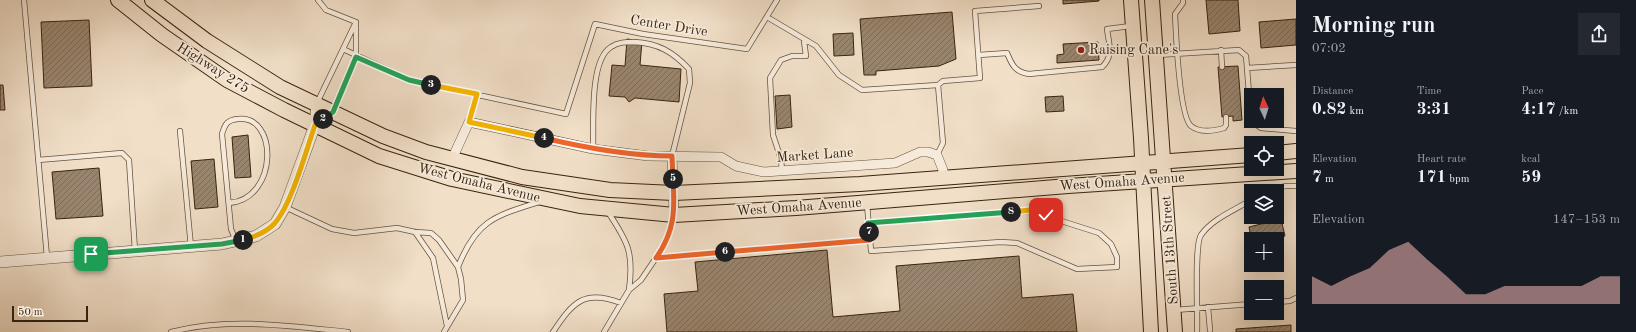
<!DOCTYPE html>
<meta charset="utf-8">
<style>
:root{--surface:#171b24;--page:#242831;--text:#f1f3f6;--muted:#9ea1a6;--accent:#c59692}
body{margin:0;font-family:"Old Standard TT",serif;background:var(--page);color:var(--text);height:100vh;display:flex;flex-direction:column;font-size:15px;white-space:nowrap}
*{box-sizing:border-box;margin:0}
p{font-size:13px;color:var(--muted)}
.icon{flex:none;width:22px;height:22px;fill:none;stroke:currentColor;stroke-width:2;stroke-linecap:round;stroke-linejoin:round}
.map{position:relative;flex:1;overflow:hidden}
.side{display:flex;flex-direction:column;background:var(--surface);width:340px}
.side>*{flex:none}
.needle{width:26px;rotate:356deg}
.controls{position:absolute;left:1244px;top:88px;display:grid;gap:8px}
.controls a{display:grid;place-items:center;width:40px;height:40px;border-radius:0px;background:var(--surface);box-shadow:0 4px 16px #0002;font-size:20px}
.scale{position:absolute;left:12px;bottom:10px;width:76px;box-sizing:border-box;padding-left:4px;border:2px solid #39240f;border-top:0;font-size:11px;line-height:14px;white-space:nowrap;color:#39240f;-webkit-text-stroke:3px #f6eadb;paint-order:stroke}
.pin{position:absolute;display:grid;place-items:center;width:34px;height:34px;color:#fff;margin:-17px;border-radius:8px;box-shadow:0 2px 6px #0006}
.km{position:absolute;width:20px;height:20px;margin:-10px;border-radius:50%;background:#222;color:#fff;font-size:11px;line-height:20px;text-align:center}
.round{display:grid;place-items:center;flex:none;width:42px;height:42px;border-radius:0px;background:var(--page)}
.overview{display:flex;align-items:center;justify-content:space-between;height:68px;padding:0 16px}
h1{font-size:22px;font-weight:600;line-height:30px}
.stats{display:grid;grid-template-columns:repeat(3,1fr);gap:6px;height:68px;padding:4px 16px}
.stats div{display:grid;align-content:center}
.stats b{font-size:17px;font-weight:600}
.stats small{font-size:11px;font-weight:400}
.stats p{font-size:11px}
.chart{height:112px;padding:8px 16px}
.chart p{display:flex;justify-content:space-between}
.chart svg{width:100%;height:72px;margin-top:4px;fill:var(--accent);opacity:.7}
main{display:flex;flex:1;min-height:0}
.map>svg:first-child{display:block}
.building{fill:url(#building-hatch);stroke:#39240f}
.lines{fill:none;stroke-linecap:round;stroke-linejoin:round}
.service-casing{stroke:#67533d;stroke-width:6}
.minor-casing{stroke:#67533d;stroke-width:10}
.tertiary-casing{stroke:#67533d;stroke-width:12}
.trunk-casing{stroke:#39240f;stroke-width:16}
.service{stroke:#f6eadb;stroke-width:4.5}
.minor{stroke:#f6eadb;stroke-width:9}
.tertiary{stroke:#f6eadb;stroke-width:11}
.trunk{stroke:#f1dfc8;stroke-width:14}
.split-1-casing{stroke:#fff;stroke-width:8}
.split-2-casing{stroke:#fff;stroke-width:8}
.split-3-casing{stroke:#fff;stroke-width:8}
.split-4-casing{stroke:#fff;stroke-width:8}
.split-5-casing{stroke:#fff;stroke-width:8}
.split-6-casing{stroke:#fff;stroke-width:8}
.split-7-casing{stroke:#fff;stroke-width:8}
.split-8-casing{stroke:#fff;stroke-width:8}
.split-9-casing{stroke:#fff;stroke-width:8}
.split-1{stroke:#22a559;stroke-width:5}
.split-2{stroke:#f5b400;stroke-width:5}
.split-3{stroke:#22a559;stroke-width:5}
.split-4{stroke:#f5b400;stroke-width:5}
.split-5{stroke:#f0652b;stroke-width:5}
.split-6{stroke:#f0652b;stroke-width:5}
.split-7{stroke:#f0652b;stroke-width:5}
.split-8{stroke:#22a559;stroke-width:5}
.split-9{stroke:#f5b400;stroke-width:5}
.poi-dot{fill:#8f2418;stroke:#f6eadb;stroke-width:1.5}
.labels{text-anchor:middle;dominant-baseline:central;stroke-width:3.5;stroke-linejoin:round;paint-order:stroke}
.street-label{font-size:14px;fill:#39240f;stroke:#f6eadb}
.poi-label{font-size:14px;fill:#39240f;stroke:#f6eadb;text-anchor:start}
</style>
<main>
<div class="map">
<svg width="1296" height="332" viewBox="0 0 1296 332">
<defs>
<pattern id="building-hatch" width="6" height="6" patternUnits="userSpaceOnUse"><rect width="6" height="6" fill="#99856f"/><path d="M-1 1l2-2M0 6l6-6M5 7l2-2" fill="none" stroke="#7e6d5a"/></pattern>
</defs>
<rect width="100%" height="100%" fill="#f1dfc8"/>
<filter id="stains"><feTurbulence type="fractalNoise" baseFrequency=".005" numOctaves="4"/><feColorMatrix values="0 0 0 0 .2 0 0 0 0 .09 0 0 0 0 .02 0 0 0 .5 -.17"/></filter>
<radialGradient id="worn" r=".72"><stop offset=".6" stop-color="#630" stop-opacity="0"/><stop offset="1" stop-color="#630" stop-opacity=".3"/></radialGradient>
<!-- building -->
<path class="building" d="M1063,0H1099V1L1063,4Z
M1206,0H1238L1240,31L1209,34Z
M952,12L956,59L939,66L876,71V75H864L860,19Z
M1296,19V45L1261,48L1259,22Z
M89,20L92,86L44,88L41,22Z
M853,33L854,55L834,56L833,34Z
M627,39L642,41L640,65L681,69L679,102L635,98L629,102L625,97L609,96L612,65L625,66Z
M1098,42L1099,60L1057,63V55L1064,54L1063,44Z
M1238,66L1242,120L1233,121V116L1222,117L1218,67Z
M0,85H3L5,110H0Z
M790,95L792,127L777,129L775,96Z
M1063,96L1064,111L1046,112L1045,97Z
M248,135L251,177L235,178L232,137Z
M214,159L218,207L195,209L191,161Z
M99,168L103,216L56,219L52,172Z
M1281,219L1285,236L1272,239H1262L1261,235L1251,238L1249,227Z
M827,250L833,317L900,311L896,266L1019,256L1022,298L1073,294L1077,332H667L664,294L698,291L695,262Z
M1291,325V332H1236V329Z"/>
<g class="lines">
<!-- service casing -->
<g class="service-casing">
<path id="service" d="M24,0L47,257
M318,0L326,10L356,22
M1183,0V3L1175,14C1176,34 1179,116 1191,126C1200,133 1214,131 1224,128L1226,125V117
M767,17L816,46L839,75L862,90L938,85L943,143L937,155
M343,49L409,80L566,114L595,24L643,34L747,49L777,0
M1221,50L1222,67
M979,55L1007,53C1012,65 1015,72 1029,74L1102,67C1114,56 1109,44 1107,29L1131,26
M1157,55L1239,50L1246,56L1251,118
M1247,68L1296,65
M938,85L943,81L980,78L975,11L1039,6
M317,103L355,24
M334,110L356,57V22
M1251,121L1261,128L1296,131
M469,122L477,94
M180,131L191,247
M593,149C594,125 589,60 611,47C618,42 626,42 634,42C658,43 673,52 689,69L690,83L672,156
M38,160L122,153L129,160L135,251
M782,171L781,159L773,135L770,78L781,60L792,56H806L804,41
M1270,191L1285,186H1296
M229,203C279,199 278,114 238,119C227,120 225,124 222,134L231,229L236,241
M867,204L871,251L1001,242L1017,243L1077,269L1117,267V257L1111,244L1099,233L1030,211L868,223
M285,207L332,229L354,233L397,228L415,232L431,233L439,240L458,267L461,279L463,300L444,332
M608,212C628,242 634,253 629,290
M415,232L433,258L447,326
M656,258L870,240
M458,267C476,221 494,216 539,202
M1277,302L1290,301L1296,298
M1208,307L1210,330
M1175,310L1251,304
M171,332C229,317 290,326 348,332
M553,332C573,302 584,289 621,303
M604,332L629,290L641,280L664,246L674,216
M1197,332C1198,315 1194,244 1201,235C1212,219 1235,210 1251,200"/>
</g>
<!-- minor casing -->
<g class="minor-casing">
<path id="minor" d="M672,156L674,215
M452,159L469,122L593,149L648,156L721,157L736,166L764,172L895,163L920,152H928L937,155L943,170V178"/>
</g>
<!-- tertiary casing -->
<g class="tertiary-casing">
<path id="tertiary" d="M0,262L222,244L256,236L275,224L285,207L315,125L317,104"/>
</g>
<!-- trunk casing -->
<g class="trunk-casing">
<path id="trunk" d="M118,0L162,35L227,80L284,110L379,156L452,179L580,206L674,215L796,208L1068,186L1296,171
M152,0L207,41L280,87L383,136L426,152L522,177L610,190L674,193L860,184L1251,155
M1131,0L1141,138L1151,332
M1152,0L1175,332
M1277,153L1296,151"/>
</g>
<!-- service -->
<use href="#service" class="service"/>
<!-- minor -->
<use href="#minor" class="minor"/>
<!-- tertiary -->
<use href="#tertiary" class="tertiary"/>
<!-- trunk -->
<use href="#trunk" class="trunk"/>
</g>
<g class="lines">
<!-- split-1 casing -->
<g class="split-1-casing">
<path id="split-1" d="M91,254L222,244L243,240"/>
</g>
<!-- split-2 casing -->
<g class="split-2-casing">
<path id="split-2" d="M243,240C254,237 267,232 275,223C292,203 306,151 315,125L323,119"/>
</g>
<!-- split-3 casing -->
<g class="split-3-casing">
<path id="split-3" d="M323,119L333,112L356,57L409,80L431,85"/>
</g>
<!-- split-4 casing -->
<g class="split-4-casing">
<path id="split-4" d="M431,85L477,94L469,122L544,138"/>
</g>
<!-- split-5 casing -->
<g class="split-5-casing">
<path id="split-5" d="M544,138C586,148 629,156 672,156L673,179"/>
</g>
<!-- split-6 casing -->
<g class="split-6-casing">
<path id="split-6" d="M673,179C675,210 675,231 656,258L725,252"/>
</g>
<!-- split-7 casing -->
<g class="split-7-casing">
<path id="split-7" d="M725,252L870,240L869,232"/>
</g>
<!-- split-8 casing -->
<g class="split-8-casing">
<path id="split-8" d="M869,232L868,223L1011,212"/>
</g>
<!-- split-9 casing -->
<g class="split-9-casing">
<path id="split-9" d="M1011,212L1030,210L1046,215"/>
</g>
<!-- split-1 -->
<use href="#split-1" class="split-1"/>
<!-- split-2 -->
<use href="#split-2" class="split-2"/>
<!-- split-3 -->
<use href="#split-3" class="split-3"/>
<!-- split-4 -->
<use href="#split-4" class="split-4"/>
<!-- split-5 -->
<use href="#split-5" class="split-5"/>
<!-- split-6 -->
<use href="#split-6" class="split-6"/>
<!-- split-7 -->
<use href="#split-7" class="split-7"/>
<!-- split-8 -->
<use href="#split-8" class="split-8"/>
<!-- split-9 -->
<use href="#split-9" class="split-9"/>
</g>
<!-- markers -->
<circle class="poi-dot" cx="1081" cy="50" r="4"/>
<g class="labels">
<!-- street labels -->
<g class="street-label">
<text transform="translate(669 26) rotate(9)">Center Drive</text>
<text transform="translate(213 68) rotate(32)">Highway 275</text>
<text transform="translate(815 155) rotate(-4)">Market Lane</text>
<text transform="translate(1122 182) rotate(-4)">West Omaha Avenue</text>
<text transform="translate(479 183) rotate(14)">West Omaha Avenue</text>
<text transform="translate(799 207) rotate(-4)">West Omaha Avenue</text>
<text transform="translate(1170 250) rotate(-94)">South 13th Street</text>
</g>
<!-- poi labels -->
<g class="poi-label">
<text x="1089" y="50">Raising Cane's</text>
</g>
</g>
<rect width="100%" height="100%" filter="url(#stains)"/>
<rect width="100%" height="100%" fill="url(#worn)"/>
</svg>
<div class="controls">
<a><svg class="needle" viewBox="-14 -14 28 28"><path d="M0-13l5 13h-10z" fill="#e53935"/><path d="M0 13l5-13h-10z" fill="#9ea1a6"/></svg></a>
<a><svg class="icon" aria-label="locate" viewBox="0 0 24 24"><circle cx="12" cy="12" r="6"/><path d="M12 2v4M12 18v4M2 12h4M18 12h4"/></svg></a>
<a><svg class="icon" aria-label="layers" viewBox="0 0 24 24"><path d="M12 4l9 5-9 5-9-5zM3 14l9 5 9-5"/></svg></a>
<a>+</a>
<a>−</a>
</div>
<div class="scale">50 m</div>
<div class="pin" style="left:91px;top:254px;background:#1e9e55"><svg class="icon" aria-label="arrive" viewBox="0 0 24 24"><path d="M6 21V4h12l-3 4 3 4H6"/></svg></div>
<div class="pin" style="left:1046px;top:215px;background:#d93025"><svg class="icon" aria-label="check" viewBox="0 0 24 24"><path d="M5 12l5 5 9-10"/></svg></div>
<b class="km" style="left:243px;top:240px">1</b>
<b class="km" style="left:323px;top:119px">2</b>
<b class="km" style="left:431px;top:85px">3</b>
<b class="km" style="left:544px;top:138px">4</b>
<b class="km" style="left:673px;top:179px">5</b>
<b class="km" style="left:725px;top:252px">6</b>
<b class="km" style="left:869px;top:232px">7</b>
<b class="km" style="left:1011px;top:212px">8</b>
</div>
<section class="side">
<div class="overview"><div><h1>Morning run</h1><p>07:02</p></div><a class="round"><svg class="icon" aria-label="share" viewBox="0 0 24 24"><path d="M12 15V3M7 8l5-5 5 5M5 13v7h14v-7"/></svg></a></div>
<div class="stats">
<div><p>Distance</p><b>0.82<small> km</small></b></div>
<div><p>Time</p><b>3:31</b></div>
<div><p>Pace</p><b>4:17<small> /km</small></b></div>
</div>
<div class="stats">
<div><p>Elevation</p><b>7<small> m</small></b></div>
<div><p>Heart rate</p><b>171<small> bpm</small></b></div>
<div><p>kcal</p><b>59</b></div>
</div>
<div class="chart"><p><span>Elevation</span>147–153 m</p>
<svg viewBox="0 0 160 44" preserveAspectRatio="none"><path d="M0 44V27L10 33L20 27L30 22L40 11L50 6L60 17L70 27L80 38L90 38L100 33L110 33L120 33L130 33L140 33L150 27L160 27V44z"/></svg>
</div>
</section>
</main>
